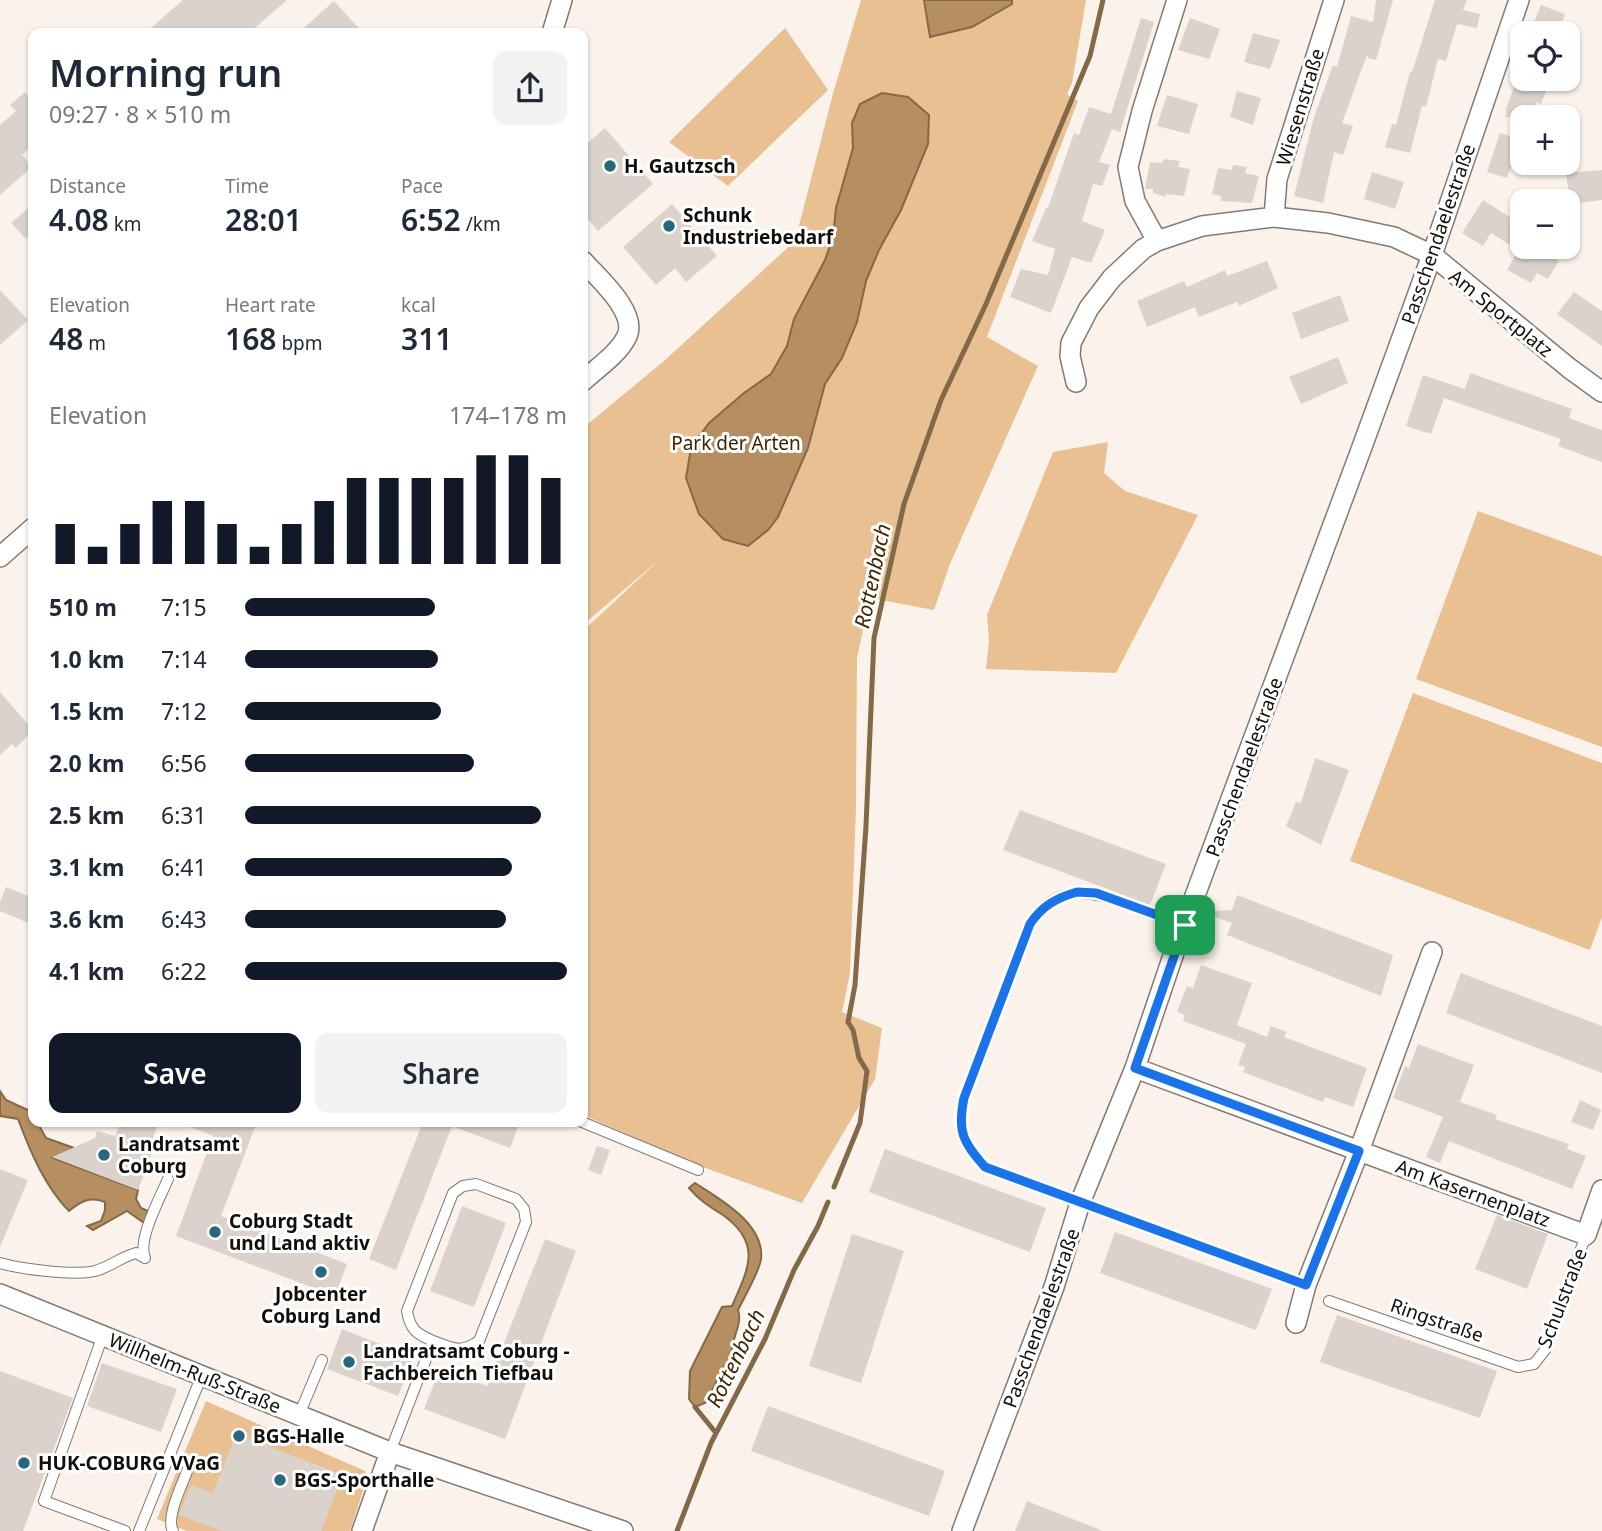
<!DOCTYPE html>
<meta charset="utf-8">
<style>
:root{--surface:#fff;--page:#f2f2f3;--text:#1f2937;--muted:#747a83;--accent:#111827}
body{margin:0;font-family:"Noto Sans",sans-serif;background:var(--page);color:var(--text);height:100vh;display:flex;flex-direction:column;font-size:26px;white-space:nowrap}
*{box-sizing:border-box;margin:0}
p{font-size:23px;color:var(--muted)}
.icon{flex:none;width:38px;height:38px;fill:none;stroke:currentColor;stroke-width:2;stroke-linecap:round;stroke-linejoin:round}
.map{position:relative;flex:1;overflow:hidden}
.details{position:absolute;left:28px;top:28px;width:560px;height:1099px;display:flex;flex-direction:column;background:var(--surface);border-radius:14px;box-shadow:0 2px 5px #0004}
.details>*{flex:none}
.tools{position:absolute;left:1510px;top:21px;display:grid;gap:14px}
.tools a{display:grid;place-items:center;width:70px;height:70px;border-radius:14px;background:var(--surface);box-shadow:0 2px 5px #0004;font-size:35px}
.pin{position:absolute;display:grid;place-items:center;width:60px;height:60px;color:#fff;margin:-30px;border-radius:14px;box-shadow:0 4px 10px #0006}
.round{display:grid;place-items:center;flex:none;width:74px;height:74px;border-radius:14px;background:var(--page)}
.overview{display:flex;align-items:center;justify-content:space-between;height:119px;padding:0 21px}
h1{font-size:38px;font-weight:600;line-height:52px}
.metrics{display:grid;grid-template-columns:repeat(3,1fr);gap:10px;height:119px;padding:7px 21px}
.metrics div{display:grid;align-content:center}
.metrics b{font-size:30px;font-weight:600}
.metrics small{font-size:19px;font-weight:400}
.metrics p{font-size:19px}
.chart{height:196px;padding:14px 21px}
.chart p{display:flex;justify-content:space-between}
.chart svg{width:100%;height:126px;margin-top:7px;stroke:var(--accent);stroke-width:6}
.button{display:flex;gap:14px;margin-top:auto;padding:14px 21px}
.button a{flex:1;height:80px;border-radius:14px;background:var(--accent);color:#fff;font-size:28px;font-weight:600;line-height:80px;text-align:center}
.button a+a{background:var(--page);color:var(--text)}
ul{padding:0 21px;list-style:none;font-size:23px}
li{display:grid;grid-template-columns:112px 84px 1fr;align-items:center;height:52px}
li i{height:18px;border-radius:9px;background:var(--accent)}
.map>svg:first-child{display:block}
.green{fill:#e8c092}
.water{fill:#b58f62;stroke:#846948;stroke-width:2}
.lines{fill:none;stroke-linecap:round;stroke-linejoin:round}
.stream{stroke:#846948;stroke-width:5}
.building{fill:#dad2cb}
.service-casing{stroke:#817b74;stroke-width:12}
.minor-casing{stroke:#817b74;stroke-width:22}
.service{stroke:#fff;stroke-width:10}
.minor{stroke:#fff;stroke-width:19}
.route-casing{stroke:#fff;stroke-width:14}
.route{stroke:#1a73e8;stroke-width:9}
.poi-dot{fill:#27697c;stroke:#fff;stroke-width:2.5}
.labels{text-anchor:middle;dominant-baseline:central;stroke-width:6;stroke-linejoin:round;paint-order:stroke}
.street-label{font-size:19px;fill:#110f0c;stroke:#fff}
.poi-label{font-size:19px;font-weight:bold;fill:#110f0c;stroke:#fff;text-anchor:start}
.park-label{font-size:19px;fill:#3d2300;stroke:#fff}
.water-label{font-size:21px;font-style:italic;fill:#422701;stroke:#fff}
</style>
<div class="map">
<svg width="1602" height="1531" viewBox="0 0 1602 1531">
<rect width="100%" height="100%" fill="#fbf3eb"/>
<!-- green -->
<path class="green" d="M861,0H1086L1072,83L1067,94L1078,101L987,337L1038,366L950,564L934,610L870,598L857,658L856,807L850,973L842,1012L882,1028L875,1079L802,1203L700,1166L583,1115V631L661,558L583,625V428L664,361L795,241L834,90Z
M785,28L828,90L728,186L669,142Z
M1108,442L1104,473L1125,491L1198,515L1116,673L986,669L989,641L987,615L1053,452Z
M1478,511L1602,556V747L1416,679Z
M1413,693L1602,763V917L1590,950L1350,861Z
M206,1401L365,1471L368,1476L350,1531H187L157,1519Z"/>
<!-- water -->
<path class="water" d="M924,0H1012V4L972,27L930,37Z
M882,93L908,97L929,115L928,144L901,210L879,250L866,281L857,322L842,358L825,384L808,448L778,517L768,530L748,546L723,539L699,514L686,478L691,448L709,423L744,393L771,374L787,346L794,319L825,260L833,237L836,208L853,148L852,123L860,104Z
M0,1091L6,1100L32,1112L33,1122H37L46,1138L74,1148L53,1158L138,1190L136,1199L141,1208L148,1211L144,1223L127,1211L93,1230L87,1226L101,1221L105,1210V1202C90,1196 81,1201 69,1211C45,1187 30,1151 18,1119L0,1116Z
M695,1183C720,1199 765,1224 761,1259C760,1270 744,1298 738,1310C743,1324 731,1338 732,1353L705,1403L695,1407L689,1399L690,1371L722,1307L732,1306C748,1269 763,1244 723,1215C710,1207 699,1200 689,1188Z"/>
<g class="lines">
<!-- stream -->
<path class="stream" d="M834,1187L860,1123L867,1071L859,1058L853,1030L848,1022L855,985L866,826L874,638L904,504L941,400L986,304L1090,56L1103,0
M695,1407L716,1433
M677,1531L711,1443L765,1339L794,1270L818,1226L828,1202"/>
</g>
<!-- building -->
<path class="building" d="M183,0H287L249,33H145Z
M1376,0H1393L1376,60L1368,58L1367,55L1342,123L1353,126L1343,155L1334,152L1323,203L1294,196L1314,117L1333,65L1337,67L1351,16L1373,22Z
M1435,0H1467L1463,10L1480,14L1477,28L1457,24L1446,61L1438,59L1426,107L1422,106L1410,153L1385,147L1392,124L1396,125L1410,72H1412Z
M334,1L363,33H298Z
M1541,5L1565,14L1558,33H1530Z
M1141,18L1154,22L1120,132L1112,129L1099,162L1110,165L1102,186L1093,184L1082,221L1105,230L1091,263L1072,257L1051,313L1010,297L1021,269L1048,275L1055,249L1032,241L1046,208H1048L1074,133L1079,135L1089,107L1111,114Z
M1190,18L1220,29L1209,59L1178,50Z
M1253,33L1280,40L1270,69L1244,62Z
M1517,79H1537L1549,83L1541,104L1536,102L1531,117H1505L1507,111H1505Z
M1237,91L1261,98L1253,125L1230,117Z
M25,92L33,101V145L22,155L32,167L0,195V125L16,111L10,105Z
M1167,95L1198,104L1189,134L1157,126Z
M605,128L653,184L598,231L583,213V147Z
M1500,133L1522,140V165L1513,161L1507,178L1487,172Z
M1164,159L1180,161L1178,167L1190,169L1184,196L1166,194V197L1153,193V189H1145L1150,162L1162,163Z
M1233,165L1247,167L1245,173L1259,176L1252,203L1221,201V196L1212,194L1218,168L1232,170Z
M1602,170V200L1570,204L1566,173Z
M1372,172L1404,182L1395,209L1364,199Z
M1483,200L1522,225V247H1536L1559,261L1548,279L1537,273L1531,283L1507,270L1518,250L1491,233L1483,246L1462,233Z
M33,204V233L26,239L11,223Z
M672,204L717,256L686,282L675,268L656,285L623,247Z
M1267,261L1278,288L1239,306L1237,302L1199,317L1195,307L1147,327L1137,301L1184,281L1187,287L1225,270L1227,276Z
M0,290L28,320L0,345Z
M1574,292L1602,311V346L1557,314Z
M1340,295L1349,321L1301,339L1292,313Z
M1338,357L1348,383L1301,404L1289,377Z
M1470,373L1572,409L1569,418L1602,430V462L1558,446L1561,439L1444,398L1431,434L1406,426L1423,375L1465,389Z
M0,692L33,730L16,748L12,744L0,755Z
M1315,758L1349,770L1321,845L1286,826L1296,802L1301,803Z
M1020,810L1166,864L1150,905L1003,850Z
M6,887L33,898V925L0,911V902Z
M1237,895L1393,955L1381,996L1227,935L1232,923L1202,912L1232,910Z
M1201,965L1252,983L1237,1025L1267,1037L1271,1026L1287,1032L1284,1037L1367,1068L1353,1107L1325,1097L1323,1102L1243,1072L1245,1067L1238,1065L1246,1044L1183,1021L1185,1015L1177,1012L1187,986L1193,988Z
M1461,973L1602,1026V1073L1446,1013Z
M1418,1044L1474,1065L1460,1102L1497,1115L1495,1119L1569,1144L1567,1149L1586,1156L1572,1189L1449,1141L1440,1163L1426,1157L1443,1117L1393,1098L1405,1066L1409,1068Z
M1580,1100L1601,1110L1593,1130L1571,1122Z
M121,1122H159L148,1151L152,1152L138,1190L52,1157L95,1138L97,1131L115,1136Z
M178,1122H257L221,1216L347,1264L335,1296L176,1236L213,1136Z
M423,1122H520L510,1148L452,1126L396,1270L369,1259Z
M597,1146L610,1150L601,1175L588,1170Z
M885,1149L1046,1208L1030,1252L869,1192Z
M0,1169L28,1180L0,1247Z
M462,1206L506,1223L474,1307L430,1291Z
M1497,1215L1548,1234L1527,1289L1475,1269Z
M1115,1232L1272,1289L1256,1330L1100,1273Z
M852,1234L904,1251L861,1383L809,1366Z
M545,1239L576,1251L505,1439L424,1409L440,1368L487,1386Z
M1337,1315L1497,1371L1480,1418L1320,1362Z
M342,1329L413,1357L398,1396L327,1369Z
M102,1363L177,1389L161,1432L87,1406Z
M0,1371L73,1398L23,1531H0Z
M768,1406L945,1471L929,1516L751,1451Z
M236,1434L343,1475L321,1531H222L179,1515L191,1485L213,1493Z
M1027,1501L1101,1530V1531H1015Z"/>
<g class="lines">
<!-- service casing -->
<g class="service-casing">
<path id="service" d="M1185,925C1167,919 1148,912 1129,905C1088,890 1058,882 1030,924L964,1098C957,1132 963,1142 985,1167L1306,1285
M582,1122L698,1170
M145,1258C137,1240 160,1198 168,1179
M0,1263C21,1269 74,1276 95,1271C110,1267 121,1257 136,1253L145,1258
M1329,1301L1518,1367L1534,1364L1545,1350L1586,1235
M103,1335L44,1501L125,1531
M299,1415L322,1360
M390,1452L433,1341C417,1334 410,1330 407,1311L453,1193L463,1186L476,1184L516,1199L524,1209L526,1222L479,1341C460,1354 453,1348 433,1341
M139,1531L202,1375
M173,1531C165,1517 184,1481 189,1466"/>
</g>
<!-- minor casing -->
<g class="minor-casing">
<path id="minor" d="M552,33L562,0
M1274,217L1277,179L1334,0
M1157,241L1135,201L1128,167L1142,111L1177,0
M583,261C598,278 640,314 626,338C617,355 597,368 583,381
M1076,382L1070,356L1071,343L1089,308L1112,278L1143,249L1157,241L1202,226L1274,217L1328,223L1394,237L1432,255L1569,368L1602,392
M0,557L33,528
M1135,1068L1586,1235L1602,1190
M0,1294L390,1452L623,1531
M1296,1323L1306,1285L1359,1151L1432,952
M362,1531L390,1452
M962,1531L1054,1287L1080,1203L1135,1068L1177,944L1362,447L1432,255L1519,0"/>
</g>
<!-- service -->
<use href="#service" class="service"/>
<!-- minor -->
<use href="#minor" class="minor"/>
</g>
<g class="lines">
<!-- route casing -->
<g class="route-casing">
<path id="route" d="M1077,892L1096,893L1185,925L1135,1068L1359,1151L1306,1285L985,1167C963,1142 957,1132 964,1098L1030,924C1042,906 1056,898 1077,892Z"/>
</g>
<!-- route -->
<use href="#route" class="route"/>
</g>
<!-- markers -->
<g class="poi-dot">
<circle cx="610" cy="166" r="7"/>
<circle cx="669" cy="226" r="7"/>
<circle cx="104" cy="1155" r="7"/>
<circle cx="215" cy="1232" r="7"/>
<circle cx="321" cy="1272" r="7"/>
<circle cx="349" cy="1362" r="7"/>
<circle cx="239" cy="1436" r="7"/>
<circle cx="24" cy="1463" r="7"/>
<circle cx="280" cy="1480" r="7"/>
</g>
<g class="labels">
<!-- street labels -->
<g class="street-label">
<text transform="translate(1300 107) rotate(-73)">Wiesenstraße</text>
<text transform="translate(1438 234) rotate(-71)">Passchendaelestraße</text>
<text transform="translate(1501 313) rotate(39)">Am Sportplatz</text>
<text transform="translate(1244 767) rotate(-70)">Passchendaelestraße</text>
<text transform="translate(1473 1193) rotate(20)">Am Kasernenplatz</text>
<text transform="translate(1562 1298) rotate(-69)">Schulstraße</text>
<text transform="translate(1041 1318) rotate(-70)">Passchendaelestraße</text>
<text transform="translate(1437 1320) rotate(19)">Ringstraße</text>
<text transform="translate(195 1373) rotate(22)">Willhelm-Ruß-Straße</text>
</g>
<!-- poi labels -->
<g class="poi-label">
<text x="624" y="166">H. Gautzsch</text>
<text x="683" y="215">Schunk<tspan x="683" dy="22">Industriebedarf</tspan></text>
<text x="118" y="1144">Landratsamt<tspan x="118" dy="22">Coburg</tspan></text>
<text x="229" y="1221">Coburg Stadt<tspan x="229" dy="22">und Land aktiv</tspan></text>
<text x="321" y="1294" text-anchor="middle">Jobcenter<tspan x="321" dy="22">Coburg Land</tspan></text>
<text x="363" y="1351">Landratsamt Coburg -<tspan x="363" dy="22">Fachbereich Tiefbau</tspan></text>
<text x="253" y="1436">BGS-Halle</text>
<text x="38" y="1463">HUK-COBURG VVaG</text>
<text x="294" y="1480">BGS-Sporthalle</text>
</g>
<!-- park labels -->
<g class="park-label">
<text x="736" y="443">Park der Arten</text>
</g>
<!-- water labels -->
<g class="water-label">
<text transform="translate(872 576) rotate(-78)">Rottenbach</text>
<text transform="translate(735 1358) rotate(-64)">Rottenbach</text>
</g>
</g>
</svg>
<div class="tools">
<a><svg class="icon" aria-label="locate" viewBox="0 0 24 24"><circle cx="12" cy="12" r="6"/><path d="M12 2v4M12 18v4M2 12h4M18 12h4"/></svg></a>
<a>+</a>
<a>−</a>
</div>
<div class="pin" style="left:1185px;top:925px;background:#1e9e55"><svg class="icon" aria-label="arrive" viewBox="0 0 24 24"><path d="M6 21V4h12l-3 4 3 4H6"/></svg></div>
<section class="details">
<div class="overview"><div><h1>Morning run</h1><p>09:27 · 8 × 510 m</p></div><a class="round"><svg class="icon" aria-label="share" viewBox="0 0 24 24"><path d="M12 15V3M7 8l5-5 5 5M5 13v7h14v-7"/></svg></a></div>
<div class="metrics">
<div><p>Distance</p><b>4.08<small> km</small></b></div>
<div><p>Time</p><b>28:01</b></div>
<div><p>Pace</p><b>6:52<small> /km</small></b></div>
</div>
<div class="metrics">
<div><p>Elevation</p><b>48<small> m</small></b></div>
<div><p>Heart rate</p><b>168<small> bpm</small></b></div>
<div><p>kcal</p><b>311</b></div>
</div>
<div class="chart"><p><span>Elevation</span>174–178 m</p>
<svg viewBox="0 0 160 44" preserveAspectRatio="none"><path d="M5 44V30M15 44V38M25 44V30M35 44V22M45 44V22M55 44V30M65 44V38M75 44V30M85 44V22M95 44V14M105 44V14M115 44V14M125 44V14M135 44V6M145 44V6M155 44V14"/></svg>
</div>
<ul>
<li><b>510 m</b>7:15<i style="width:59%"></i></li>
<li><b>1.0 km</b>7:14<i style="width:60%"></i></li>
<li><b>1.5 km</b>7:12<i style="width:61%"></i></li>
<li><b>2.0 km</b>6:56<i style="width:71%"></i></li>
<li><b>2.5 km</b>6:31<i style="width:92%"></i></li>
<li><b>3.1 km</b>6:41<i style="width:83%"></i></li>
<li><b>3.6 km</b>6:43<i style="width:81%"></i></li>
<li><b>4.1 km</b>6:22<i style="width:100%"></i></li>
</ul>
<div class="button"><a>Save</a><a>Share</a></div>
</section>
</div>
